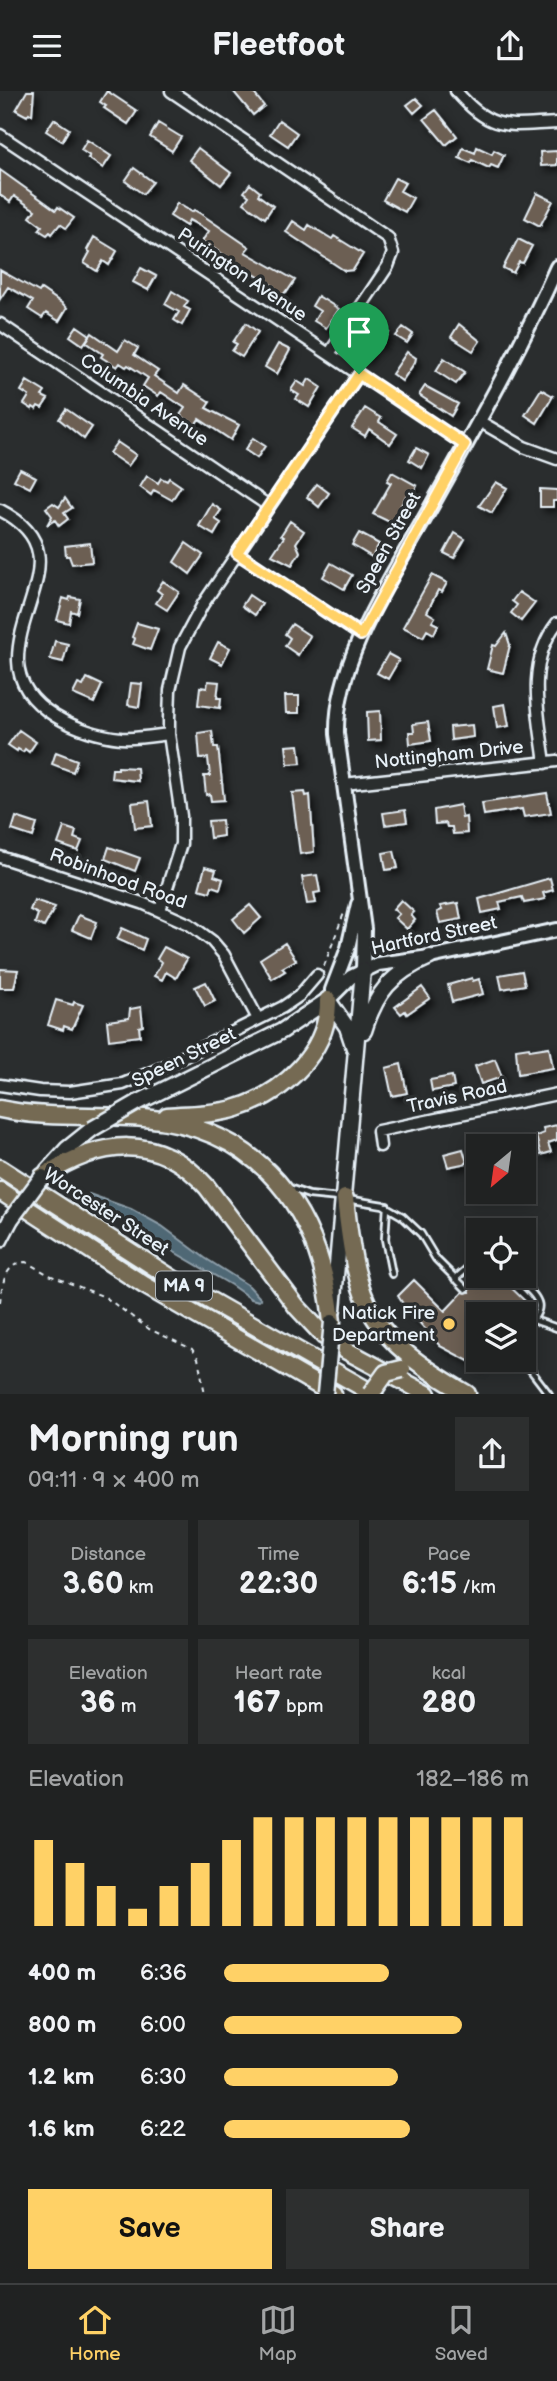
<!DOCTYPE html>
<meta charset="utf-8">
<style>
:root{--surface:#202222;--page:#2d2f2f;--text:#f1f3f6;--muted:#a2a4a5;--line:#3d3f40;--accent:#ffd166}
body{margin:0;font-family:"Balsamiq Sans",sans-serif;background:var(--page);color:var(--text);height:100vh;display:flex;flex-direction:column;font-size:26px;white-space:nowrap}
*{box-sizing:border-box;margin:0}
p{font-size:23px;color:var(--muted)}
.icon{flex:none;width:38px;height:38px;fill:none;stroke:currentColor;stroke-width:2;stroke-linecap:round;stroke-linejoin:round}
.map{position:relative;height:1303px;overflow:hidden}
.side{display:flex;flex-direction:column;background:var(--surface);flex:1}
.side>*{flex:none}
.needle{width:46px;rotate:209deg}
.fabs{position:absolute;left:466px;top:1043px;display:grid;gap:14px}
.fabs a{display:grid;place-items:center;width:70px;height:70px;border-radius:0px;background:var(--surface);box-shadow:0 4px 18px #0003,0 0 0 2px var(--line);font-size:35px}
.pin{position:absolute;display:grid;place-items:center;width:60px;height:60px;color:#fff;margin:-72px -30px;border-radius:50% 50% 50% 0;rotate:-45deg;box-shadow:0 0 7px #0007}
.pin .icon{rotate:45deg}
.round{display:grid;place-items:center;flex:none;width:74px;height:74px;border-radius:0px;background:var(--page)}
.summary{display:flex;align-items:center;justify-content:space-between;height:119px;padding:0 28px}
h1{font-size:38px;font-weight:700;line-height:52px}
.stats{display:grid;grid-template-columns:repeat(3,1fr);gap:10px;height:119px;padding:7px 28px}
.stats div{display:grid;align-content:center;border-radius:0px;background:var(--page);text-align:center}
.stats b{font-size:30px;font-weight:700}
.stats small{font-size:19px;font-weight:400}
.stats p{font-size:19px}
.chart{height:196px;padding:14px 28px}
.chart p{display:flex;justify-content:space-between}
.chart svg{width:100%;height:126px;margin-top:7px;stroke:var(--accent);stroke-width:6}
.action{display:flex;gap:14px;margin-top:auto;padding:14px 28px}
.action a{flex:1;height:80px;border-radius:0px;background:var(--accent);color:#111;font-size:28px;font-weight:700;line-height:80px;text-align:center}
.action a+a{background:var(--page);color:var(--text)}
ul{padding:0 28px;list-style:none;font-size:23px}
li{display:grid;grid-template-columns:112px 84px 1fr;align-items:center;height:52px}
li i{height:18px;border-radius:9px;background:var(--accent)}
header{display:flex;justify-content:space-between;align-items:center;height:91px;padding:0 28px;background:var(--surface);font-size:32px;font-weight:700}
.tabs{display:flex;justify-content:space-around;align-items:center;height:98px;border-top:2px solid var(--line);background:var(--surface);font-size:19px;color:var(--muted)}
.tabs a{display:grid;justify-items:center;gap:4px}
.tabs .on{color:var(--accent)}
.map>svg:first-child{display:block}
.water{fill:#506775;stroke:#8d9ea9;stroke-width:2}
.building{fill:#6c5e53;stroke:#e8f1f8;stroke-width:2;filter:url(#shadow)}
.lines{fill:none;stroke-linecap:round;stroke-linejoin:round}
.service-casing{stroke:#e8f1f8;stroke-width:10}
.minor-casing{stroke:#e8f1f8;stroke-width:15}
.tertiary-casing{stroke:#e8f1f8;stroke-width:18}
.secondary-casing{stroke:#e8f1f8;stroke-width:19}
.trunk-casing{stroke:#e8f1f8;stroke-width:21}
.path{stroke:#e8f1f8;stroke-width:2;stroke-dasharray:5 5;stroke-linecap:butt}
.service{stroke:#2a2d2e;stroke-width:4.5}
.minor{stroke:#2a2d2e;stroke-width:10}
.tertiary{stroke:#2a2d2e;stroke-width:12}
.secondary{stroke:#2a2d2e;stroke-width:14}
.trunk{stroke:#756b52;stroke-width:16}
.secondary-bridge-casing{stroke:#e8f1f8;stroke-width:19;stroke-linecap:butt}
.trunk-bridge-casing{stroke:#e8f1f8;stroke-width:21;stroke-linecap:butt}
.secondary-bridge{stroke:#2a2d2e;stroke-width:14}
.trunk-bridge{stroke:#756b52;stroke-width:16}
.route-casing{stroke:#fff;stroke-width:14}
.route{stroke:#ffd166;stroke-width:9}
.poi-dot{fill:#ffd166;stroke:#2a2d2e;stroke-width:2.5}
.labels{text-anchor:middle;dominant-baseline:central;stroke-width:7;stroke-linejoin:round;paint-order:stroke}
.shield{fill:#2a2d2e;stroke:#afb6bb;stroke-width:2}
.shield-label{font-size:18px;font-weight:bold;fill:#e8f1f8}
.street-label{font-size:19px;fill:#e8f1f8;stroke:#2a2d2e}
.poi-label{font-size:19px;fill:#e8f1f8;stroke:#2a2d2e;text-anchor:end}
</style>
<header><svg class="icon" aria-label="menu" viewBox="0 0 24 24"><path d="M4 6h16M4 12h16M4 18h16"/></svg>Fleetfoot<svg class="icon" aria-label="share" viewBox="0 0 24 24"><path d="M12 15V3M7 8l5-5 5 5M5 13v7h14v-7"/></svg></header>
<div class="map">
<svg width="557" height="1303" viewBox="0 0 557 1303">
<defs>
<filter id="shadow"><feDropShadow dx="4.5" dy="4.5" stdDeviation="3.5" flood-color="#0009"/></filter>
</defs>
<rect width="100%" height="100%" fill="#2a2d2e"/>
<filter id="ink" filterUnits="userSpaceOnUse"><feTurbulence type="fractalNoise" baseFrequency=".0143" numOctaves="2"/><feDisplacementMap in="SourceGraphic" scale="14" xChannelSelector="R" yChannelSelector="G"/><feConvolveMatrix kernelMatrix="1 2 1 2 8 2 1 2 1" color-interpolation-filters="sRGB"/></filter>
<g filter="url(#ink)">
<!-- water -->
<path class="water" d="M89,1103L131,1118L162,1135L205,1167L249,1195L261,1208L259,1210L251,1208L231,1194L157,1151L88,1105Z"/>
<!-- building -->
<path class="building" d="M27,0H34L32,24L29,22L27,25L16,19Z
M107,0L137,20L128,33L104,17L106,15L100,11Z
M233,0H252L264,15L253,24Z
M416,7L423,14L414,22L407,14Z
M436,19L457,45L446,54L424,28Z
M54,28L69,38L62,50L46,40Z
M279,29L297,42L288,55L270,43Z
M158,32L181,46L172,60L150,46Z
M87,49L111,65L103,77L88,67L90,65L81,59Z
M477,56L492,63L494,59L504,64L498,77L491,74L489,77L472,69L471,72L459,67L463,57L475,62Z
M198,57L231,82L221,94L189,69Z
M557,60V74L541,75L540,61Z
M134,77L153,91L143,103L125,90Z
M0,79L56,119L58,116L74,127L66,137L60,133L52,143L50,141L47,144L39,139L42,135L30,126L35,119L14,105L10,111L0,104Z
M395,87L405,92L400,100L413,107L405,121L383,109Z
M250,93L260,101L258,104L273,115L265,127L244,112L249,105L244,101Z
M537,102L553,110L540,135L525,127Z
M177,112L192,121L194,119L201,123L249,156L245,161L295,189L287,201L286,200L280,208L269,201L273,195L202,150L209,140L189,129L186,135L170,125Z
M293,130L306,139L309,134L332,148L334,145L363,163L353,179L345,180L286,141Z
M94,146L117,160L109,174L103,170L97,180L84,172L90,161L87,159Z
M518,148L532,155L523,172L519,171L513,182L503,177Z
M141,177L156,185L148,199L133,191Z
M0,179L39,201L41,198L63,213L67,217L59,230L46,222L42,227L28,218L33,210L8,196L0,208Z
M172,200L188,210L184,216L190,219L182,234L174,229L179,221L165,213Z
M318,205L339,218L326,237L314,230L320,220L312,215Z
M246,232L258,241L242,266L232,260L237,253L233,251Z
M376,232L389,242L380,255L376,252L365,269L355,262Z
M459,233L480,250L473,260L451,246Z
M77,235L90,244L83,254L70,245Z
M403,236L413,243L407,252L396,245Z
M92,242L118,260L125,249L138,257L134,264L158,280L154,285L179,302L184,294L210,311L206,317L239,334L231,349L199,328L195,334L180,324L185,317L161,301L158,305L143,295L148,287L128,274L126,276L120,272L117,276L101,266L103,263L86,251Z
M278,253L290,259L277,283L265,276Z
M407,261L416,267L415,271L402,290L392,283Z
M444,267L465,281L456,293L436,280Z
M309,288L321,296L309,316L296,308L299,304L291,299L297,290L305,295Z
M27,290L45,301L42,305L48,308L42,317L38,315L36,318L33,316L32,318L24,313L29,305L21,300Z
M425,295L458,313L451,325L419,304Z
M541,298L553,305L537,332L525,324Z
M365,317L381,327L379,331L397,343L390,353L369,338L365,345L352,337Z
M66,318L92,336L84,348L59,328Z
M253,347L265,355L257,367L245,359Z
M117,351L136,364L128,375L109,362Z
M416,357L429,364L422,377L409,369Z
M20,378L36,386L30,397L14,389Z
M392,381L417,395L410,407L406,405L397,422L402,424L396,434L373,423L391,392L387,390Z
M147,385L158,392L161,387L167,390L169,387L181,395L172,409L154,399L151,404L140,396Z
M496,391L507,397L492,422L479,415Z
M317,393L329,402L319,416L307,406Z
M540,398L557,399V410H553V416H540Z
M65,407L72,417L64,422L68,428L59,435L55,429L47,434L52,425L46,417L53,412L59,416Z
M212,413L221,419L215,428L221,432L214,444L199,435Z
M290,430L304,440L296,452L300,461L292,474L272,464L284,446L281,444Z
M359,442L379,453L372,466L352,454Z
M455,442L465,448L454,467L444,462Z
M90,452L92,471L72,473L69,465H66L65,455Z
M186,452L203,464L190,483L174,471Z
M331,472L352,484L344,498L323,486Z
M432,484L447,492L442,501L438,499L427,521L435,526L432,531L438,534L434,543L427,539L423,546L403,536Z
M163,490L179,501L167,519L156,512L162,503L157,499Z
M519,501L535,512L521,530L511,522L517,514L512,510Z
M249,504L262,513L255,524L242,515Z
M70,506L80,508L77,522L71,520L69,532L57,529L63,507L69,509Z
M137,532L158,538L150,559L133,553L135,548L132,546Z
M292,533L310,545L298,564L285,555L290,547L285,543Z
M506,542L510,554L503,582L487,578L493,554L496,555Z
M55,550L68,553L63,571L50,568Z
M218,551L230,557L222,573L210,567Z
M388,563L399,569L388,588L377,582Z
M87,587L102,594L94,612L73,603L78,593L83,595Z
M208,590L219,591L217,607H221L220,617L198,614L200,596L207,597Z
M131,592L142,593L139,616L128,614Z
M285,605H299V622H286Z
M505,613L509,635L497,637L494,615Z
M380,620L381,649L368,650L367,621Z
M428,631L431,650L410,653L409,641H414L413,633Z
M472,634L473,646L451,649L450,636Z
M19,639L36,651L29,661L25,658L23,661L18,658L17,660L8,654Z
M212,640L214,656H218L224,709L211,710L210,703L206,704L204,685H210L208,667L200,668L198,642Z
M299,654L301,672L288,673L286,655Z
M56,661L77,669L73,681L52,673Z
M118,676L137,677L138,690L111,687L112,678H118Z
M305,701L306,705L310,704L314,761L300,763L292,702Z
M547,702L551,722L524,726L522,718L484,724L482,712Z
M149,710L152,735L135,737L132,712Z
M460,714L462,727L466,726L467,742L453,743L452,736H447L446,732L435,733L434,719Z
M405,719L407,731L385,734L383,722Z
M16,726L37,733L33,746L12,739Z
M222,729L223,745L210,747L208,730Z
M64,736L76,740L74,747L82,750L78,760L58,753Z
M109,756L140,767L135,780L105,768Z
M394,760L398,777L386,779L383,762Z
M205,776L216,779L214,785L223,788L220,798L212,795L210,801L199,798Z
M317,784L320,801L314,802L316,812L307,813L302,786Z
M550,787L553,799L543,802L545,808L524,812L522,806L499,811L501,818L482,822L479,808Z
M34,809L55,816L44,836L35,832L38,823L30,819Z
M401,809L414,821L411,824L415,829L407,838L395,827L399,823L393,818Z
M458,812L461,828L440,832L437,821L442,819L440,815Z
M250,814L261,827L244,842L233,828Z
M79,824L97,831L91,847L72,839Z
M122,837L146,848L142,859L117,848Z
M285,852L296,869L282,877L285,880L272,888L260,868Z
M164,856L187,868L176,887L166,881L162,889L154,885L162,871L157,868Z
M0,878L18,879L14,897H0Z
M522,880L525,894L502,898L499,884Z
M472,887L473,890L479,888L483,903L452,911L448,894Z
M206,891L215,910L205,915L195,896Z
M422,896L430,907L407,923L405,920L401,923L395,916Z
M56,909L73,914L74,911L83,914L72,938L64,935L63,939L48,934Z
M141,916L143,935L139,936L140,945L109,949L107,930L129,927L130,918Z
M529,956L530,959L549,956L553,977L518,983L516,958Z
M495,968L502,986L481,993L475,975Z
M401,973L407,1002L392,1005L386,977Z
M452,985L454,996L432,1000L430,989Z
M557,1034V1049L548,1052L551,1061L541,1064L536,1045L544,1042L543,1037Z
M463,1058L467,1072L448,1076L444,1063Z
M479,1185H499L529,1214L519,1223H478V1275L440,1255L411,1222L410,1224L398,1205L414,1189L445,1220L463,1201H470L469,1195Z"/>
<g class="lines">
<!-- service casing -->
<g class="service-casing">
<path id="service" d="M289,1097L309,1104L339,1107
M347,1108L383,1114L402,1125L421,1143L436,1168L466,1198
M387,1115L385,1148L392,1183
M515,1185C537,1207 551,1214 523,1239
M455,1188L478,1168
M534,1229L557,1237
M523,1269L549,1303"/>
</g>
<!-- minor casing -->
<g class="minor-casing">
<path id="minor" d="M171,0L388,147L393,162L388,175L329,263
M456,0C492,42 507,34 557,32
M0,44L465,354
M0,233L269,415
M479,330L524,356L557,368
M0,419C76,458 17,511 18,570C19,618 81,643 121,647C137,648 153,645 169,643
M237,462L361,544
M545,672C539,625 525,573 557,532
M344,693L557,670
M0,766L142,812L189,833L212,850L224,864L258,928
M160,819L181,753V725L169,643V628L170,599L180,556L203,513L359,283
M0,994L40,1000L70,1001L123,993L159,978L283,916L299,905L317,884
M380,1055L378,1040L557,1003"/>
</g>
<!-- tertiary casing -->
<g class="tertiary-casing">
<path id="tertiary" d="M363,879L364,838L337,643C335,567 395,482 431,416C475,337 520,259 557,176
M332,899L348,857L358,813
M328,909L351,886L378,873L430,866L557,839"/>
</g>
<!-- secondary casing -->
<g class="secondary-casing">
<path id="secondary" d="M364,940C376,901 392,882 430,866
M137,1012L282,940L328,909L347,936L354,957
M47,1080L67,1058L92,1038
M0,1149L11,1128
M333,1219L363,879"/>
</g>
<!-- trunk casing -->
<g class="trunk-casing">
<path id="trunk" d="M0,1018C47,1028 96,1023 144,1027C260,1037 321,1119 332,1231
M167,1025C190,1023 214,1024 237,1017C283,1003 329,960 328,909
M0,1077L181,1193L374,1303
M42,1086C99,1049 158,1040 207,1096L297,1216L324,1245L347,1260L427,1303
M0,1100L144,1194L333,1303
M345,1107C357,1218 369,1246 467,1303"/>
</g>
<!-- path -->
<path class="path" d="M324,875L344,822
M0,1211C2,1193 5,1172 26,1171L49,1184L105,1206L149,1238L192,1258L198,1267L205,1303"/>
<!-- service -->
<use href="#service" class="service"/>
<!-- minor -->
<use href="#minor" class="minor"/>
<!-- tertiary -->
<use href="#tertiary" class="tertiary"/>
<!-- secondary -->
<use href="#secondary" class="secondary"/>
<!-- trunk -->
<use href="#trunk" class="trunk"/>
<!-- secondary-bridge casing -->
<g class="secondary-bridge-casing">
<path id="secondary-bridge" d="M92,1038L137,1012
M11,1128L42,1086
M325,1303L332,1231"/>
</g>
<!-- trunk-bridge casing -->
<g class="trunk-bridge-casing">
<path id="trunk-bridge" d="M371,1303L386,1282L402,1278"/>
</g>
<!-- secondary-bridge -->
<use href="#secondary-bridge" class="secondary-bridge"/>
<!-- trunk-bridge -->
<use href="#trunk-bridge" class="trunk-bridge"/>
</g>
</g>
<g class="lines" filter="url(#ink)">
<!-- route casing -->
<g class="route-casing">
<path id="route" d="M359,283L465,354L361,544L237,462Z"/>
</g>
<!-- route -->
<use href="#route" class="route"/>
</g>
<!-- markers -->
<circle class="poi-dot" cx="449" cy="1233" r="7"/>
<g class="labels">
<!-- shield labels -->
<rect class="shield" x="156" y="1180.5" width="56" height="29" rx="5"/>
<g class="shield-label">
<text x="184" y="1195">MA 9</text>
</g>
<!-- street labels -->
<g class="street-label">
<text transform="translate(242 184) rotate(34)">Purington Avenue</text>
<text transform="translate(144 309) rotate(34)">Columbia Avenue</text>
<text transform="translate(389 452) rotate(-61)">Speen Street</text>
<text transform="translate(449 664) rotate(-6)">Nottingham Drive</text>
<text transform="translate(118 788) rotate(20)">Robinhood Road</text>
<text transform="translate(434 845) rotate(-12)">Hartford Street</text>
<text transform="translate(184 967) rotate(-26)">Speen Street</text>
<text transform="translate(457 1006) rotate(-12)">Travis Road</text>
<text transform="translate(106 1121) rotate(33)">Worcester Street</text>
</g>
<!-- poi labels -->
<g class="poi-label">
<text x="435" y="1222">Natick Fire<tspan x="435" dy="22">Department</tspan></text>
</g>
</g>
</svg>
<div class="fabs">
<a><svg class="needle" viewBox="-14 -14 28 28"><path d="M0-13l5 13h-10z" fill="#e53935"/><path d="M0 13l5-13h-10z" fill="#a2a4a5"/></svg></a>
<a><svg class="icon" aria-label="locate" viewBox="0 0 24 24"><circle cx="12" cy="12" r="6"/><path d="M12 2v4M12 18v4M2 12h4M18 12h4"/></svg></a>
<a><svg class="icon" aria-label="layers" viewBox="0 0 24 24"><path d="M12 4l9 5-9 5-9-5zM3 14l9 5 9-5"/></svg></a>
</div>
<div class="pin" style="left:359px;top:283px;background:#1e9e55"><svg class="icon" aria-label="arrive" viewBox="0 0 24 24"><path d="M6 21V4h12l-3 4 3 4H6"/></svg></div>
</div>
<section class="side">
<div class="summary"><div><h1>Morning run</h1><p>09:11 · 9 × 400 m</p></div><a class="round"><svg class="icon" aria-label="share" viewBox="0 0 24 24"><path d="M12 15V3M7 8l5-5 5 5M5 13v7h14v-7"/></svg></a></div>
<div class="stats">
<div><p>Distance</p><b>3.60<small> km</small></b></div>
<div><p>Time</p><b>22:30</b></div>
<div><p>Pace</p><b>6:15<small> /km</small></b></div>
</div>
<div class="stats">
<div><p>Elevation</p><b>36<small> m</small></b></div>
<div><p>Heart rate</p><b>167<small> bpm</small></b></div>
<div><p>kcal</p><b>280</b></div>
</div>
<div class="chart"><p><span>Elevation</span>182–186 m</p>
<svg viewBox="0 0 160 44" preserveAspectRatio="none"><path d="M5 44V14M15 44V22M25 44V30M35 44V38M45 44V30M55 44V22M65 44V14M75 44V6M85 44V6M95 44V6M105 44V6M115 44V6M125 44V6M135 44V6M145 44V6M155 44V6"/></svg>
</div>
<ul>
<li><b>400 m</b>6:36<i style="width:54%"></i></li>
<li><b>800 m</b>6:00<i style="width:78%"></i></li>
<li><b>1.2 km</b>6:30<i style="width:57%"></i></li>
<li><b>1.6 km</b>6:22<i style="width:61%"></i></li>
</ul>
<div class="action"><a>Save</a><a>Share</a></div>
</section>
<nav class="tabs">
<a class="on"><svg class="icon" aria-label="home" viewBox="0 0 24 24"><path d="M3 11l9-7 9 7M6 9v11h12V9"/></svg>Home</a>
<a><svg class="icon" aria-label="map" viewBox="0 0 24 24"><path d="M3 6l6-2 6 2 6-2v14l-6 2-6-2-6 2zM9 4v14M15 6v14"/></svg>Map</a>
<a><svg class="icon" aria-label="saved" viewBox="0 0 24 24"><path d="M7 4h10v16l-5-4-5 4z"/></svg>Saved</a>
</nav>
